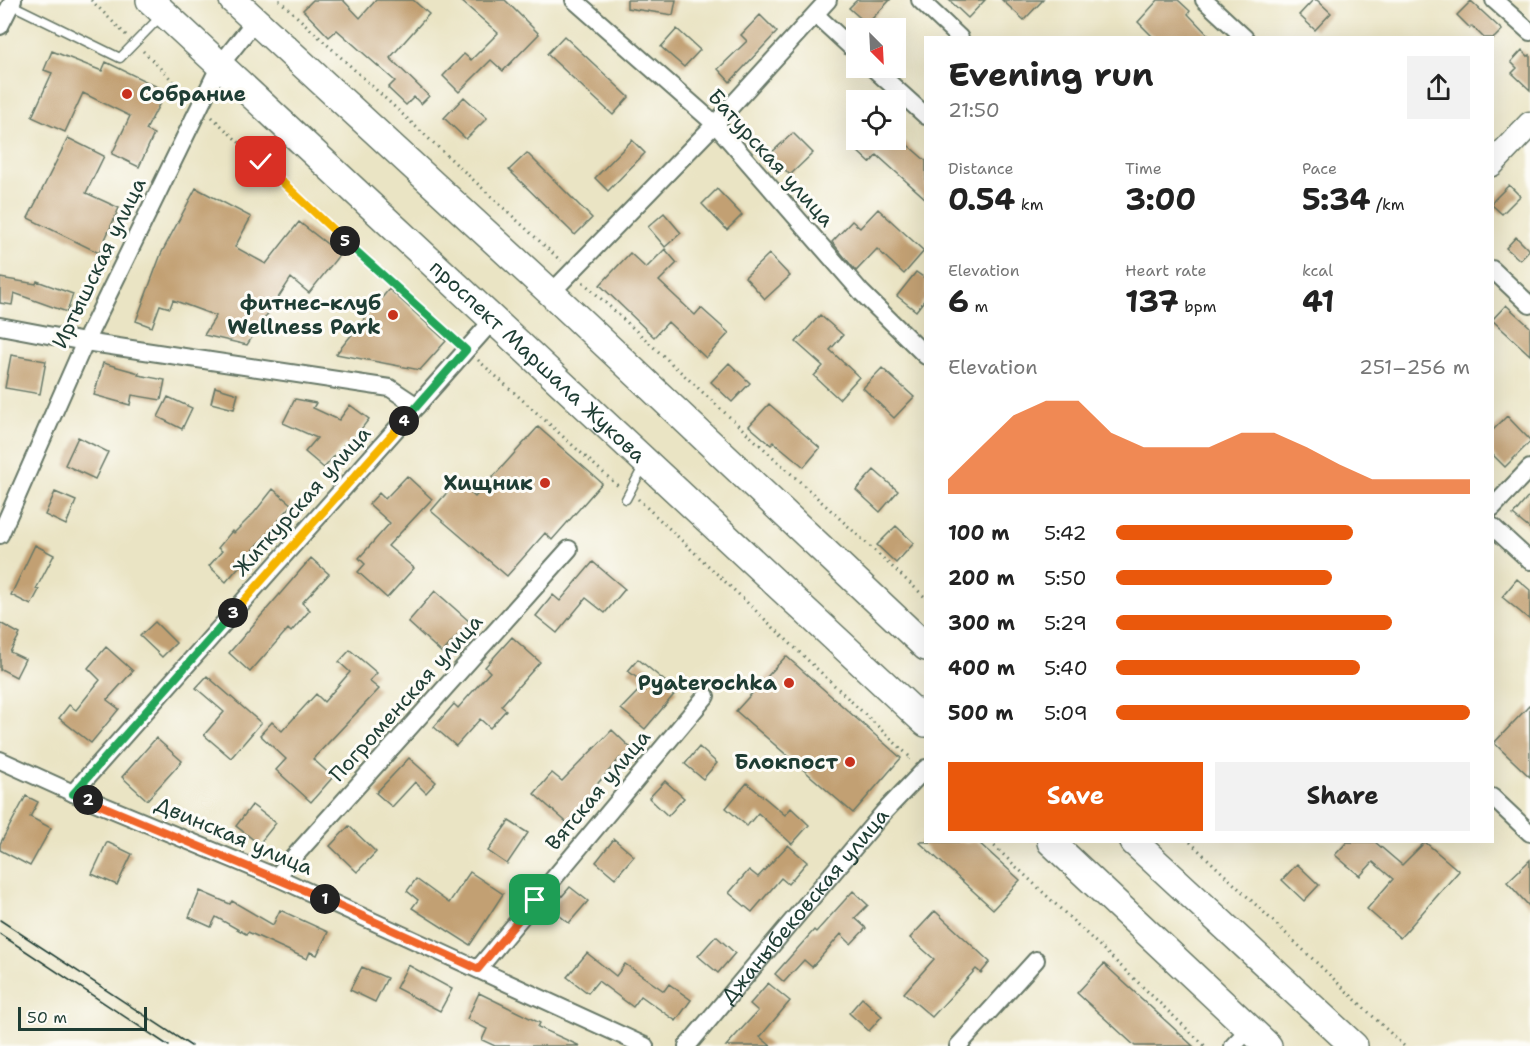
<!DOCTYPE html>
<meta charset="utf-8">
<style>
:root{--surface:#fff;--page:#f2f2f2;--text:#222;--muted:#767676;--accent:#ea580c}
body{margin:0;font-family:"Shantell Sans",sans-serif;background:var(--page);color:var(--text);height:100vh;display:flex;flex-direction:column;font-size:22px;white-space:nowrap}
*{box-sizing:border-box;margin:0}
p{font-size:20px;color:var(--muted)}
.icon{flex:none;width:33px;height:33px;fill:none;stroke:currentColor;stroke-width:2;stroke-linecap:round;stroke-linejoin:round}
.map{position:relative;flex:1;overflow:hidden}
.details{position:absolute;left:924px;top:36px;width:570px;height:807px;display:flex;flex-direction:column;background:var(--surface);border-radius:0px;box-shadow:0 6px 24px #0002}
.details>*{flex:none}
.needle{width:39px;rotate:156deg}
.controls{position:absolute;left:846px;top:18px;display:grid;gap:12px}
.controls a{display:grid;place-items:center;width:60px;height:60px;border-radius:0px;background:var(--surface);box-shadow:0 6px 24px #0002;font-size:30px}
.scale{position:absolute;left:18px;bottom:15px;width:129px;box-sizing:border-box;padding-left:6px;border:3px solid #1f3d34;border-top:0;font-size:16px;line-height:21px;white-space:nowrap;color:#1f3d34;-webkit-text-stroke:4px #fdfcf7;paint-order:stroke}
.pin{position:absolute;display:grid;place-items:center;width:51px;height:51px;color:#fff;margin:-26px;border-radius:12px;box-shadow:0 3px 9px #0006}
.km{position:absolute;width:30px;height:30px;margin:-15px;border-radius:50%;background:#222;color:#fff;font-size:16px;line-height:30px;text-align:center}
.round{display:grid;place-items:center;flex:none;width:63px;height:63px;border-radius:0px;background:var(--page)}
.overview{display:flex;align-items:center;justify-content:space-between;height:102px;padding:0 24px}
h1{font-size:33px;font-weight:700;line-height:45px}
.stats{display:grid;grid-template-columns:repeat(3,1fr);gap:9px;height:102px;padding:6px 24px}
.stats div{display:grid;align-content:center}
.stats b{font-size:30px;font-weight:700}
.stats small{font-size:16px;font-weight:400}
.stats p{font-size:16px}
.chart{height:168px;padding:12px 24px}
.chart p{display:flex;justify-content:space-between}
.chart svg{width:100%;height:108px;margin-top:6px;fill:var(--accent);opacity:.7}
.action{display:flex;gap:12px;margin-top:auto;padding:12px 24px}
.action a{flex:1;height:69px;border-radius:0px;background:var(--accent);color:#fff;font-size:24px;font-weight:700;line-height:69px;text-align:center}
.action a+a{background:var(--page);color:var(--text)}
ul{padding:0 24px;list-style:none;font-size:20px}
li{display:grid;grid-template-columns:96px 72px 1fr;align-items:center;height:45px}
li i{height:15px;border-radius:8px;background:var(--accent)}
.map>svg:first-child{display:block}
.building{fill:#c2a073}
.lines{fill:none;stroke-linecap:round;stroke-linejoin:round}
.service-casing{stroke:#676;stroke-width:11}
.minor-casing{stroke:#676;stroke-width:20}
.secondary-casing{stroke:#676;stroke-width:27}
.trunk-casing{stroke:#676;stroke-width:30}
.path{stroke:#676;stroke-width:3;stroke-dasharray:1.5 4.5;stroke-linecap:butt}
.service{stroke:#fff;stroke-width:8}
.minor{stroke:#fff;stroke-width:16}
.secondary{stroke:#fff;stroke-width:24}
.trunk{stroke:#fff;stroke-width:27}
.tram{stroke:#1f3d34;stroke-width:1.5}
.split-1-casing{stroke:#fff;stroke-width:12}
.split-2-casing{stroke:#fff;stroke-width:12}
.split-3-casing{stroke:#fff;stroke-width:12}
.split-4-casing{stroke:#fff;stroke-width:12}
.split-5-casing{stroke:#fff;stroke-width:12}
.split-6-casing{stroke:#fff;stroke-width:12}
.split-1{stroke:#f0652b;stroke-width:8}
.split-2{stroke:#f0652b;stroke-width:8}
.split-3{stroke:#22a559;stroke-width:8}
.split-4{stroke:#f5b400;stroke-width:8}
.split-5{stroke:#22a559;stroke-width:8}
.split-6{stroke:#f5b400;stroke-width:8}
.poi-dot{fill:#c8321e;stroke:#fdfcf7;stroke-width:2}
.labels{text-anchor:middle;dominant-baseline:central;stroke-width:6;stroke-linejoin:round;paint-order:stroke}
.poi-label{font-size:21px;font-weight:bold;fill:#1f3d34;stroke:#fdfcf7;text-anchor:end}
.street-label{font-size:21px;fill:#1f3d34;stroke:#fdfcf7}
</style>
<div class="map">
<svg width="1530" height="1046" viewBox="0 0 1530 1046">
<rect width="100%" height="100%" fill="#fdfcf7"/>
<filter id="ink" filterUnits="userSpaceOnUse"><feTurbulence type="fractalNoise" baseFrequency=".0167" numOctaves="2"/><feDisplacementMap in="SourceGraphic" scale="12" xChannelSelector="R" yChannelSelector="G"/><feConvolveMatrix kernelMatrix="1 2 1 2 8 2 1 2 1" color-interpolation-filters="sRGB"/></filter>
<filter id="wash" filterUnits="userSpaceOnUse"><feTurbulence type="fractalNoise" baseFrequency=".008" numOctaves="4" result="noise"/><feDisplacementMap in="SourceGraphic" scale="24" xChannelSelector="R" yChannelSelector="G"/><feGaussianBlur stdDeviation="1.35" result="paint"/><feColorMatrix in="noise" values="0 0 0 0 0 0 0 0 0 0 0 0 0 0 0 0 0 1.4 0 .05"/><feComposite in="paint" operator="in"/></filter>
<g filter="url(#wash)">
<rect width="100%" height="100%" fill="#eae4c4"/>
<g id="blocks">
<!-- building -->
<path class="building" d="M313,0H343L360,18L376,0H413L429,14L390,58L429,96L421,104L414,97L406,105L388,88L395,81L337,30L329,37L303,10Z
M460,0H505L539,34L503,71L491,60L459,92L443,76L464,54L471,60L498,33Z
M627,0H676L673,15L627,8Z
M857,0H890L867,24L849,8Z
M949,0H985L968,18Z
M1002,0H1043L1024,20Z
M1158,0H1178L1190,11L1188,14L1211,38H1154L1138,22Z
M1313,0H1317L1331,13L1315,30L1299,15Z
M1471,1L1502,30L1494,38H1484L1472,26L1470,28L1457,15Z
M760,15L777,32L730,82L718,69L747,41L741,35Z
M677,29L700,50L684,67L661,47Z
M564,36L629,97L613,115L547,54Z
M1522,50L1528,56L1530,55V90L1512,73L1517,68L1511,62Z
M52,51L102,71L106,62L166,91L146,130L154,134L139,167L112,154L130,116L83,93L65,132L32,117L52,73L44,70Z
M464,97L487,118L466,139L444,118Z
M793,133L813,153L790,175L770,154Z
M68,138L104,156L86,193L119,208L99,253L28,218Z
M632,140L645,153L608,191L595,178Z
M861,140H902L926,161V199L877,155L870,163L854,148Z
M527,153L592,218L575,235L509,170Z
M1509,185L1520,196L1502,214L1492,205V202Z
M196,188L251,217L235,247L266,264L299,222L340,254L309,293L291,278L247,345L204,335L216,316L173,300L170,308L160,305L152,327L136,321L161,254Z
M717,189L742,215L727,230L702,204Z
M878,209L924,251L904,274L877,249L856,271L832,242L852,221L860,228Z
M664,213L681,233L665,247L648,227Z
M1516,237L1529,250L1520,260L1506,248Z
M665,249L677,263L659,281L695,315L701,308L729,333L706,358L668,322L654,337L600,285L630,253L646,268Z
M769,254L790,276L765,299L745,277Z
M916,272L926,279V298L916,311L897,296Z
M0,278L36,284L37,281L73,294L67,312L14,293L12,305L0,303Z
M389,289L446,341L420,370L336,354Z
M1506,305L1530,327V355L1492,320Z
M820,315L843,335L830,350L859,377L839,399L814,376L823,366L796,342Z
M11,355L46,361L40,394L5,388Z
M103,363L139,373L138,375L165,380L161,400L132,395L130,405L94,395Z
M729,363L750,383L732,402L711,382Z
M882,368L914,397L894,418L863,388Z
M215,387L238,394L234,409L211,403Z
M168,397L192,408L182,429L158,417Z
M295,399L316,403L313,408L339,420L350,405L369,419L348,446L345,444L324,468L305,452L317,438L283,423Z
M769,404L820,448L804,467L774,442L771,445L749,426Z
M1507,416L1530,440V442L1505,467L1492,454V431Z
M538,427L602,483L552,540L545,533L507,576L431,511L457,481L475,497Z
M78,437L108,452L95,479L65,465Z
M874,470L898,491L880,512L856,490Z
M407,476L432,499L388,546L414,568L387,598L358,572L365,564L359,558L390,523L369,504L379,493L385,499Z
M273,489L292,505L226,582L209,566L222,551L218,548L232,531L234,533L254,513Z
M55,492L76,501L66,525L45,515Z
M1530,495V529L1513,515Z
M896,526L914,543L896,563L877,545Z
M35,545L54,555L36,589L39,590L31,605L11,595Z
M311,558L329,574L302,603L310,610L291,632L288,629L250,672L229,653Z
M593,562L625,589L605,613L586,598L557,633L536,616L553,595L560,601Z
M1517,579L1530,590V620L1502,597Z
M435,591L470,622L442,653L408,622Z
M155,622L176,643L162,657L140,636Z
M0,623L20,634L10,652L25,659L16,677L1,669L0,671Z
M512,637L540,662L501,706L506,710L490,728L480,719L456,746L434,727L454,704L458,708L490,672L485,667Z
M106,647L133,671L107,700L119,709L91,743L59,718L69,705L76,710L100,680L88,668Z
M350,650L377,673L369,681L379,689L313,759L333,777L311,802L276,770L286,759L260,735L272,722L282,731L316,694L324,702L350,672L339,662Z
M786,656L901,758L853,813L736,711Z
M638,659L677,691L645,729L621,709L645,684L628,671Z
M207,676L261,723L231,758L204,735L224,712L196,688Z
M1530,705V777L1494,743Z
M612,730L637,754L627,765L620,758L592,790L598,795L571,826L534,794L552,773L562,781Z
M156,738L182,761L147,800L122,777Z
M699,747L717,763L703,779L685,764Z
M409,758L436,782L426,793L415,782L392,807L376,793Z
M665,781L684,798L668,816L649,798Z
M747,783L785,815L791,808L809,825L792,844L758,813L747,826L726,808Z
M26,796L38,802L30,817L51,828L30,866L0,850V844Z
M252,805L276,823L259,844L236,826Z
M509,821L528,833L507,864L488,851Z
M349,826L376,852L357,872L330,846Z
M614,839L634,856L615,878L596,862Z
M107,842L132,854L117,885L92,874Z
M919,842H978L1020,880L993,909Z
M1347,842H1375L1402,865L1425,842L1459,871L1400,938L1367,909L1393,879L1373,862L1360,876L1335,855Z
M788,845L807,862L788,884L781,878L752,912L729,893L749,870L758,877Z
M1530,860V907L1507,882Z
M1297,864L1319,885L1304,901L1282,880Z
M470,872L503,894L470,945L412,908L418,900L407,891L416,879L449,903Z
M570,887L588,901L569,923L551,909Z
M200,891L230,904L232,901L273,925L280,910L328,932L317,955L310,952L307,959L248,932L246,934L216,917L211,927L189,917Z
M853,891L868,905L855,918L866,928L851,944L841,934L812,967L804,960L784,982L775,974L814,930L816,932Z
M935,911L990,962L981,973L976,969L932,1017L904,993L934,959L910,938Z
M716,936L735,953L718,973L698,956Z
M587,953L616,976L625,964L664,991L669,984L691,1000L676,1021L641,996L633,1007L598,981L588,993L567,977Z
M1104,964L1193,1046H1135L1077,993Z
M408,965L452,989L440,1011L396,988Z
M362,967L387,978L375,1002L350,990Z
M768,983L790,1001L760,1037L771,1046H726L758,1011L750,1004Z
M479,993L540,1023L538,1027L580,1046H495L482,1040L487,1029L467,1019Z
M862,998L882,1016L869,1031L849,1013Z"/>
</g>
</g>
<g filter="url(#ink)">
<use href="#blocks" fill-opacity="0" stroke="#676" stroke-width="1.5"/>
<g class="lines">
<!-- service casing -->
<g class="service-casing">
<path id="service" d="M10,4L120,58L162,15
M626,499L644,465"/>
</g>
<!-- minor casing -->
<g class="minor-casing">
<g id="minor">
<path d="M574,0L715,124L862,293L926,356"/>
<path d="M920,0L960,38"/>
<path d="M1204,0L1245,38"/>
<path d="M1494,0L1530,32"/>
<path d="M816,15L856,52"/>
<path d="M0,26L13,0"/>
<path d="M873,68L926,116"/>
<path d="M1492,269L1530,305"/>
<path d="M551,293L715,124L828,0"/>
<path d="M0,326L85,342L390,388L417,406"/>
<path d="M1492,508L1530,468"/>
<path d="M1492,526L1530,561"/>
<path d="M0,535L85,342L220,65L255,21"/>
<path d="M0,760L73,793L276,877L645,1046"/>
<path d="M73,793L493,320"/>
<path d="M1492,797L1530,833"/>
<path d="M276,877L569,549"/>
<path d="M478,969L706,696"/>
<path id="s1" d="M687,1046L884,812L926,768"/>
<path d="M958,1046L1036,960"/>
<path d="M1233,1046L1249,1029"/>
</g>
</g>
<!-- secondary casing -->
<g class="secondary-casing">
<path id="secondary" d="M1492,164L1530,124"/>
</g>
<!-- trunk casing -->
<g class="trunk-casing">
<g id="trunk">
<path id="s2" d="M150,0L926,723"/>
<path d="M233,0L551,293L926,647"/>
<path d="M1051,842L1268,1046"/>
<path d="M1134,842L1354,1046"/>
</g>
</g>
<!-- path -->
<path class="path" d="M91,0L127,36
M279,0L561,261
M143,51L187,95
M212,117L342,239L455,340
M583,282L926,598
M478,360L618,486
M638,499L911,758L909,759
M990,842L1205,1046
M1190,842L1404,1046"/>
<!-- service -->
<use href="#service" class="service"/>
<!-- minor -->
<use href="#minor" class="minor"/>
<!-- secondary -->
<use href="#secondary" class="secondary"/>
<!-- trunk -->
<use href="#trunk" class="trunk"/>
<!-- tram -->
<path class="tram" d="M0,920L191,1046
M0,934L169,1046"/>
</g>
</g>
<g class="lines" filter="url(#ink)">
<!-- split-1 casing -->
<g class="split-1-casing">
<path id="split-1" d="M325,899L478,969L535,900"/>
</g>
<!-- split-2 casing -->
<g class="split-2-casing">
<path id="split-2" d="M88,800L325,899"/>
</g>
<!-- split-3 casing -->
<g class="split-3-casing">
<path id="split-3" d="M88,800L73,794L233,613"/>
</g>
<!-- split-4 casing -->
<g class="split-4-casing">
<path id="split-4" d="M233,613L404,421"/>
</g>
<!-- split-5 casing -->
<g class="split-5-casing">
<path id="split-5" d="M345,241L466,350L404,421"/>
</g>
<!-- split-6 casing -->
<g class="split-6-casing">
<path id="split-6" d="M261,162L345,241"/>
</g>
<!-- split-1 -->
<use href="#split-1" class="split-1"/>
<!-- split-2 -->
<use href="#split-2" class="split-2"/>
<!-- split-3 -->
<use href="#split-3" class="split-3"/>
<!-- split-4 -->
<use href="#split-4" class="split-4"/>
<!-- split-5 -->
<use href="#split-5" class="split-5"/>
<!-- split-6 -->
<use href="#split-6" class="split-6"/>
</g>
<!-- markers -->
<g class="poi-dot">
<circle cx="127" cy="94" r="6"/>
<circle cx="393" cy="315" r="6"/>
<circle cx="545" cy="483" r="6"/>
<circle cx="789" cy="683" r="6"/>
<circle cx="850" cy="762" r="6"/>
</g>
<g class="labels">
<!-- poi labels -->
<g class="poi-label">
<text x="139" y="94" text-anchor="start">Собрание</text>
<text x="381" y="303">фитнес-клуб<tspan x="381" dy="24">Wellness Park</tspan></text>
<text x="533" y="483">Хищник</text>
<text x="777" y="683">Pyaterochka</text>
<text x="838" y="762">Блокпост</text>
</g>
<!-- street labels -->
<g class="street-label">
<text transform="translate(771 158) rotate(48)">Батурская улица</text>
<text transform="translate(99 263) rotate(-64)">Иртышская улица</text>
<text stroke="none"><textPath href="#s2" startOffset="530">проспект Маршала Жукова</textPath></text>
<text transform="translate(302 501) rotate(-48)">Житкурская улица</text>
<text transform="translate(406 698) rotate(-48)">Погроменская улица</text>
<text transform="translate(598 790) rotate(-50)">Вятская улица</text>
<text transform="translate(234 836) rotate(23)">Двинская улица</text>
<text stroke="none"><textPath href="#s1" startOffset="183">Джаныбековская улица</textPath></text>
</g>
</g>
</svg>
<div class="controls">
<a><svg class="needle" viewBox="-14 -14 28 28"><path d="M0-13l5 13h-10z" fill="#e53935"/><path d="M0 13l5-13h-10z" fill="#767676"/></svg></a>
<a><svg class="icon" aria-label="locate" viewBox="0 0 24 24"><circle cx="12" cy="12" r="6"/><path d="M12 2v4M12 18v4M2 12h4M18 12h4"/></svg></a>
</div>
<div class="scale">50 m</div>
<div class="pin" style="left:535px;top:900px;background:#1e9e55"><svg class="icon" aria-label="arrive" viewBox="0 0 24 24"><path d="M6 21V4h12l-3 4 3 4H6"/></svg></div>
<div class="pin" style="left:261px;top:162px;background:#d93025"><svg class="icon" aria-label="check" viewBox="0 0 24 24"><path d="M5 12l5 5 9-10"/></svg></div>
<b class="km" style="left:325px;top:899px">1</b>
<b class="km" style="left:88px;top:800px">2</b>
<b class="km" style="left:233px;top:613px">3</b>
<b class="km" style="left:404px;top:421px">4</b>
<b class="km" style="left:345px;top:241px">5</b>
<section class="details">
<div class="overview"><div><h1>Evening run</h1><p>21:50</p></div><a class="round"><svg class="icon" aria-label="share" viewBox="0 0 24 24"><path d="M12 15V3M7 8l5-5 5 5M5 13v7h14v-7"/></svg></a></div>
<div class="stats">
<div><p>Distance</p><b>0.54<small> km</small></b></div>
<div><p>Time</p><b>3:00</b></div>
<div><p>Pace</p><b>5:34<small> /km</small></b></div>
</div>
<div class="stats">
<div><p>Elevation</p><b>6<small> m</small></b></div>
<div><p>Heart rate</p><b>137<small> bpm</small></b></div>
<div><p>kcal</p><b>41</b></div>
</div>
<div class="chart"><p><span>Elevation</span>251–256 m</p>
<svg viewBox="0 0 160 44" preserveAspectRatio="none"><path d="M0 44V38L10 25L20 12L30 6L40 6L50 19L60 25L70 25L80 25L90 19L100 19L110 25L120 32L130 38L140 38L150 38L160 38V44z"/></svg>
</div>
<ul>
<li><b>100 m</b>5:42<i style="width:67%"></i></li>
<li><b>200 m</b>5:50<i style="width:61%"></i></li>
<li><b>300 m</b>5:29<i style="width:78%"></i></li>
<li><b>400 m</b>5:40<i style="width:69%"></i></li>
<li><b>500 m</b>5:09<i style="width:100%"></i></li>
</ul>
<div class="action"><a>Save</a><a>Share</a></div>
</section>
</div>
